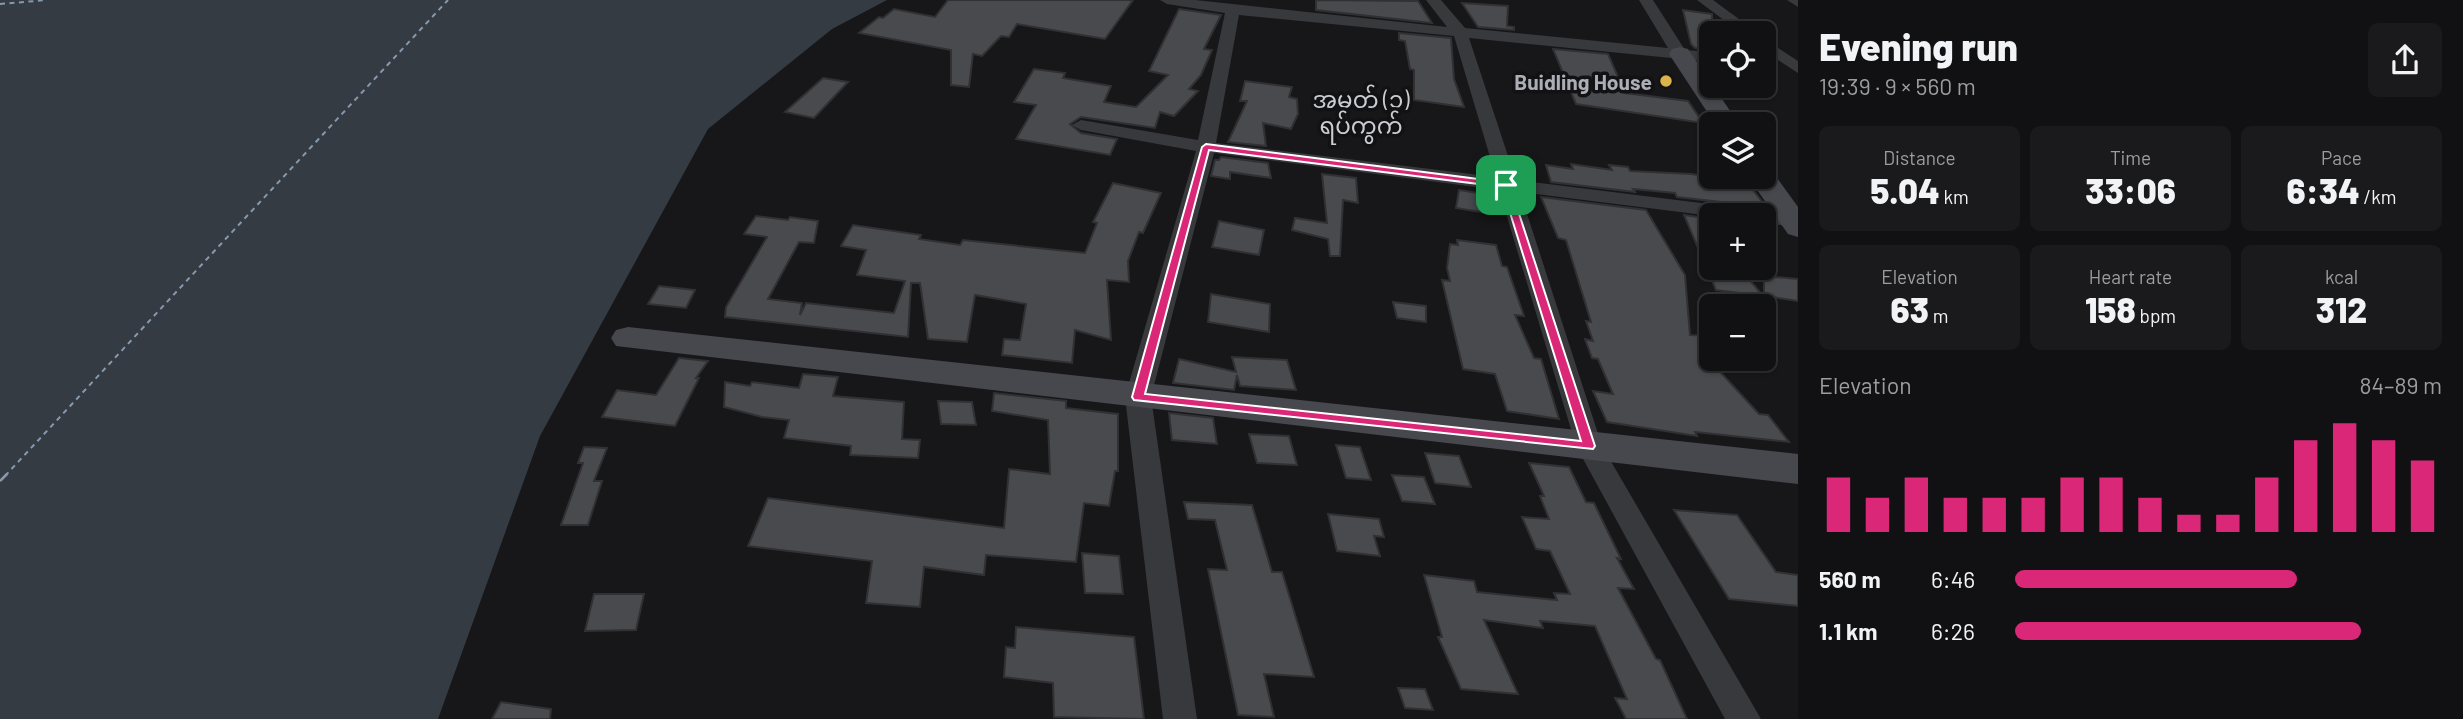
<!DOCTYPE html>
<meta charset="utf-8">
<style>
:root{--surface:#111113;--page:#1a1a1c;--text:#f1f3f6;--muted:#9c9da0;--line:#303133;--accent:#db2777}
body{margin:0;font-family:Barlow,"Noto Sans Myanmar",sans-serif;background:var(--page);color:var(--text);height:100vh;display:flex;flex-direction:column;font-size:26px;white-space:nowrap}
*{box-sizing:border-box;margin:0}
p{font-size:23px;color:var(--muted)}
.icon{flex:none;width:38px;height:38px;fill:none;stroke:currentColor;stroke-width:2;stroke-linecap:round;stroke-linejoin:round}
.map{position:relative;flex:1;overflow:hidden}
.side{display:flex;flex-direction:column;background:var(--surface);width:665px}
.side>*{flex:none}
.fabs{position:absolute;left:1699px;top:21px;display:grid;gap:14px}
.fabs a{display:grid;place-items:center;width:77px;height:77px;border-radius:10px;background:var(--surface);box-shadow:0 2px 5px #0004,0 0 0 2px var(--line);font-size:35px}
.pin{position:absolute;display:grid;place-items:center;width:60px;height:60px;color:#fff;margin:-30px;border-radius:14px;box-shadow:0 4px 10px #0006}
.round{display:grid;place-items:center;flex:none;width:74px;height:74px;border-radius:10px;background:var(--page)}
.summary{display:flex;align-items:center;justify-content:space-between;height:119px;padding:0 21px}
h1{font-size:38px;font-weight:800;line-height:52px}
.stats{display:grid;grid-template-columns:repeat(3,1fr);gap:10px;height:119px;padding:7px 21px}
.stats div{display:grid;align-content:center;border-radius:10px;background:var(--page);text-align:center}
.stats b{font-size:35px;font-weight:800}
.stats small{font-size:19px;font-weight:400}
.stats p{font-size:19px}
.chart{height:196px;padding:14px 21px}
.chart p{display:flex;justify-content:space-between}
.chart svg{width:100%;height:126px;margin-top:7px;stroke:var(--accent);stroke-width:6}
ul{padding:0 21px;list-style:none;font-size:23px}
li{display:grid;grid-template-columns:112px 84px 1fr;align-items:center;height:52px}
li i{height:18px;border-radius:9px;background:var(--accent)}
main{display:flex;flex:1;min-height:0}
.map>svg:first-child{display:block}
.water{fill:#343b42}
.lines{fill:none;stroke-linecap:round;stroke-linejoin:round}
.ferry-far1{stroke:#8699ae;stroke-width:2;stroke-dasharray:5 4.5;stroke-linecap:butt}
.ferry{stroke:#8699ae;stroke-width:2.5;stroke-dasharray:11 9;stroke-linecap:butt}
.building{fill:#494a4e;stroke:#313134;stroke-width:2}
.street{fill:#38393d;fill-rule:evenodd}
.secondary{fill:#47484d;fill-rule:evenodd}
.route{fill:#db2777;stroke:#fff;stroke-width:2;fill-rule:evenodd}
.poi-dot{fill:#dcb24b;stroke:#121214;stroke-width:2.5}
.labels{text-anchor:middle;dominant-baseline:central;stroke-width:7;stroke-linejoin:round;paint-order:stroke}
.far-poi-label{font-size:21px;font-weight:bold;fill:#abaeb7;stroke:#121214;text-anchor:end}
.far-quarter-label{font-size:23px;fill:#cbcdd3;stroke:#121214}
</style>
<main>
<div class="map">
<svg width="1798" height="719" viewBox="0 0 1798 719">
<rect width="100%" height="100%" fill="#171719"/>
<!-- water -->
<path class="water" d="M0,0H887L832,29L708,129L540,436L438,719H0Z"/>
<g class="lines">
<!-- ferry-far1 -->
<path class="ferry-far1" d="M0,4L47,0
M5,476L448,0"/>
<!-- ferry -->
<path class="ferry" d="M0,481L7,474"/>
</g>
<!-- building -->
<path class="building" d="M948,0H1133L1105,39L1017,24L1009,37L1001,36L982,56L973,54L969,87L951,85V50L859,33L879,17L883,18L894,9L935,17Z
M1316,0L1418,1L1432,23L1316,10Z
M1462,3L1508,6L1507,26L1514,27V30L1478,27Z
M1179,9L1221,15L1204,49L1212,50L1201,75L1189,89L1198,91L1174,116L1160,112L1155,128L1081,117L1070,124L1081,133L1117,139L1110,155L1016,139L1036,105L1014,102L1034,69L1065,73L1063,78L1111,86L1104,102L1136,107L1168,75L1149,71Z
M1683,10L1712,14V49L1695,48L1691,44Z
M1399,33L1451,38L1454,79L1464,107L1414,100V70L1410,69L1405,41L1399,40Z
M1553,49L1608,54L1625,93L1688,101L1703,123L1576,104Z
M823,78L848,82L814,118L785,112Z
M1245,81L1292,87L1289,97L1297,99L1298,114L1291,129L1263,123L1266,146L1228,142L1247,101H1240Z
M1221,157L1268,163L1271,178L1230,172V179L1211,176L1215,160H1219Z
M1571,164L1612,170L1609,165L1628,167L1630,171L1691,174L1747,182L1766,207L1677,197L1675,193L1633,189L1635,192L1551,182L1546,165L1573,169Z
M1322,174L1356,178L1358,203L1343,200L1340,256H1330L1328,239L1292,230L1295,218L1327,223Z
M1113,183L1161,193L1143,233L1139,232L1128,261L1129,282L1107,280L1111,340L1075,330L1072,363L1002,355L1004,339L1020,340L1026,304L975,295L967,342L928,339L920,283H911L908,337L725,317L726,307L767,237L744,234L756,216L788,220L790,217L818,221L814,243L799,242L768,299L802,303L800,315L806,303L894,313L905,281L857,275L866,250L841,246L853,225L921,235L919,239L960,245L963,240L1085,253L1097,223L1093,222Z
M1459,190L1485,194L1487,213L1456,208Z
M1541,197L1646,210L1685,275L1690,335L1712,336V363L1759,414L1768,415L1789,442L1695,432L1697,436L1607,422L1593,391L1613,394L1598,359L1592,358L1585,339L1593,341L1586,321L1591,322L1566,240L1558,238Z
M1684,215L1712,219V268H1743L1740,273H1744L1763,296L1716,290Z
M1219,221L1264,230L1259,255L1212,247Z
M1457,240L1496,245L1502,266L1507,267L1524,316L1515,315L1534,358L1541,359L1559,419L1507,411L1495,374L1463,369L1442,280L1450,281L1447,268L1450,244L1458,245Z
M1764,276L1798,279V301L1764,296Z
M659,286L695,290L686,308L648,304Z
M1211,294L1270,304L1269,332L1208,322Z
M1393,302L1426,306V322L1397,318Z
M1232,357L1287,360L1296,390L1240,386L1237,375L1234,390L1173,383L1179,359L1236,372Z
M679,358L708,361L696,378H699L675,426L602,417L617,390L656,395Z
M803,374L838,377L833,396L904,402L902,439L920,440L918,458L850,455L851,446L784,438L789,420L762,417L724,407L725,382L750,386L752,382L799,388Z
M994,393L1066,401V408L1118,414V471H1115L1109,506L1084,503L1076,562L986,555L984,575L924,567L920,607L866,603L872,561L748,546L768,498L1004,528L1009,469L1050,474L1048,420L992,411Z
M938,401L972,402L976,425L941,424Z
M1169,413L1213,418L1217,444L1172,440Z
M1249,434L1289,436L1297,465L1257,463Z
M1336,445L1360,447L1371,480L1346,478Z
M584,447L607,448L594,481H602L588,525H561L583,463H578Z
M1425,453L1459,456L1471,487L1435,483Z
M1529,463L1569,467L1586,502L1594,503L1621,559L1617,558L1634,589L1618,588L1656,659L1660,660L1687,719H1626L1615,698L1627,699L1595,626L1540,621L1543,628L1484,620L1518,694L1461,689L1438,637H1442L1424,575L1474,581L1477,592L1557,600L1554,593L1570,594L1550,551L1536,549L1522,517L1549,519L1540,496H1544Z
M1392,475L1424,477L1435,504L1402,501Z
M1184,502L1252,505L1272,572H1282L1314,677L1264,674L1274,717L1238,715L1208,569L1227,570L1220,541L1215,520L1188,519Z
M1674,510L1737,515L1776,572L1798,575V606L1729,599Z
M1328,514L1379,519L1384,537L1374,536L1380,556L1337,551Z
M1082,553L1119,556L1123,594L1085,593Z
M594,594H644L636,630L585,631Z
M1016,627L1134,637L1144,719L1054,717L1053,683L1004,677L1006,647L1015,648Z
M1398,688L1425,689L1433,710L1405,708Z
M501,702L551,709L550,719H492Z"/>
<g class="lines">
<!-- street -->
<path class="street" d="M1160,0H1195L1447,27L1426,0H1441L1465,28L1668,48L1639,0H1653L1685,50L1712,52V62L1469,38L1516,180L1749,209L1757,213L1798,215V227L1764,223V215L1712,216L1520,192L1602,446L1761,719H1725L1576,446L1499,190L1214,153L1151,397L1197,719H1163L1125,397L1196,151L1081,130L1072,125L1081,120L1198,140L1225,13L1167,4ZM1239,15L1454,36L1496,177L1216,143Z
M1697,0H1713L1758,33H1741Z
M1787,0H1798V7Z
M1764,39L1798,61V73L1764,51Z"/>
<!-- secondary -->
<path class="secondary" d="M1680,47L1688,49L1739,124H1715L1669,54L1672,49Z
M1764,169L1772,171L1798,207V237L1788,234L1748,177H1764Z
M628,327L1798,454V484L616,346L611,338L616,330Z"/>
</g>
<!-- route -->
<path class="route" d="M1206,144L1509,183L1595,446L1593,449L1134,400L1132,397L1202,147ZM1209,150L1502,187L1581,441L1145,394Z"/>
<!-- markers -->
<circle class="poi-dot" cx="1666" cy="81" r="7"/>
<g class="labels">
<!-- far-poi labels -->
<g class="far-poi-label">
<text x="1652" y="81">Buidling House</text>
</g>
<!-- far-quarter labels -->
<g class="far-quarter-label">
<text x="1361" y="99">အမှတ် (၁)<tspan x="1361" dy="26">ရပ်ကွက်</tspan></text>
</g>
</g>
</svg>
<div class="fabs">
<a><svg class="icon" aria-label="locate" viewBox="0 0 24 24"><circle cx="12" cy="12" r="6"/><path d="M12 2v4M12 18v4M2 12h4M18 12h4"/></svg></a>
<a><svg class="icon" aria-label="layers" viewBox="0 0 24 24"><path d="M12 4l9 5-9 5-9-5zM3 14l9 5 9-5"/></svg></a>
<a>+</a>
<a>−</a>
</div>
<div class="pin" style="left:1506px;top:185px;background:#1e9e55"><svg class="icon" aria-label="arrive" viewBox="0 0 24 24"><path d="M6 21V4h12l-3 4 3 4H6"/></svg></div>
</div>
<section class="side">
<div class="summary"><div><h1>Evening run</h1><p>19:39 · 9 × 560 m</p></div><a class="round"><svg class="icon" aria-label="share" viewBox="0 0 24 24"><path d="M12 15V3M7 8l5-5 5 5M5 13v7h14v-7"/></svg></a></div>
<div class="stats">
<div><p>Distance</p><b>5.04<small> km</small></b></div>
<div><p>Time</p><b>33:06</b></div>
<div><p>Pace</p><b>6:34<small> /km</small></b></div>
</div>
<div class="stats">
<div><p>Elevation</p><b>63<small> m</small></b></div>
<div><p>Heart rate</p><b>158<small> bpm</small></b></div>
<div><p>kcal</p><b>312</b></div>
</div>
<div class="chart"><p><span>Elevation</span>84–89 m</p>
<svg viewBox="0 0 160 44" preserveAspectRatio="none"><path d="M5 44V25M15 44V32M25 44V25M35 44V32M45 44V32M55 44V32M65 44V25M75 44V25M85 44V32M95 44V38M105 44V38M115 44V25M125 44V12M135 44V6M145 44V12M155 44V19"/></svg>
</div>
<ul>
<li><b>560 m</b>6:46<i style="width:66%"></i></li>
<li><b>1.1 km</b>6:26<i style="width:81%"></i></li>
</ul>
</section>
</main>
